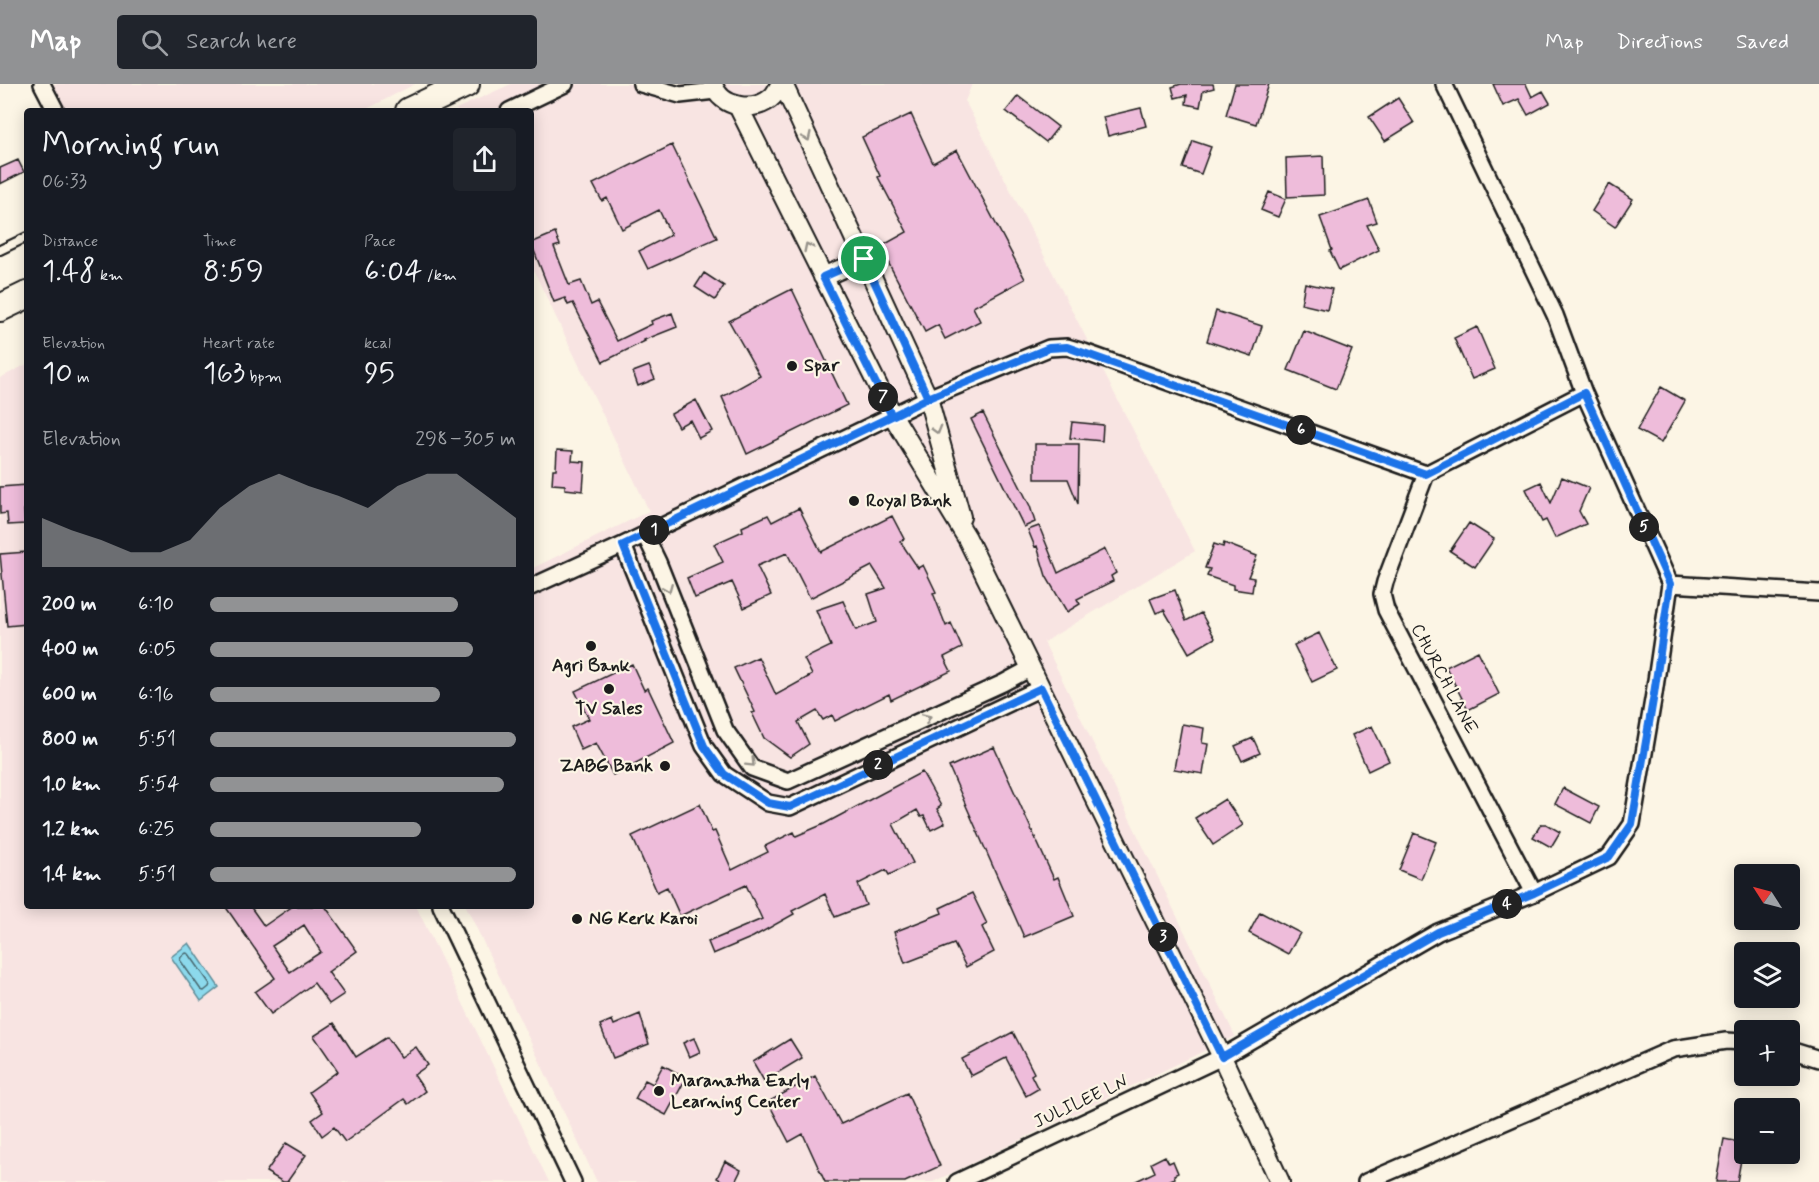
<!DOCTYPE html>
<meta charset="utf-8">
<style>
:root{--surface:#171b24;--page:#20242c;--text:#f1f3f6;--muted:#9ea1a6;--accent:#919294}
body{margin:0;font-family:Mynerve,sans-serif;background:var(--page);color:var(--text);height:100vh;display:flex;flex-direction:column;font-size:22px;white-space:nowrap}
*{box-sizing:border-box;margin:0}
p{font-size:20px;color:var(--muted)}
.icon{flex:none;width:33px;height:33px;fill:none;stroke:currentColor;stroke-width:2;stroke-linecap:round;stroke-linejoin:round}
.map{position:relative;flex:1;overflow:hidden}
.details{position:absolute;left:24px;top:24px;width:510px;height:801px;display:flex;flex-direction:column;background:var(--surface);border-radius:6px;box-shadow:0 3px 15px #0003}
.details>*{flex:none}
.needle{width:39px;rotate:306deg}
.controls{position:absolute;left:1734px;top:780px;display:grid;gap:12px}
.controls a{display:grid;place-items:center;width:66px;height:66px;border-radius:6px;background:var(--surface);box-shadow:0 3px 15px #0003;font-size:30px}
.pin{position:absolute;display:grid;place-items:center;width:51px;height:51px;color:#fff;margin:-26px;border:3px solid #fff;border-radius:50%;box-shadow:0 2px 6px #0007}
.km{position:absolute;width:30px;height:30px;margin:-15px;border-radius:50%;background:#222;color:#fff;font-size:16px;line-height:30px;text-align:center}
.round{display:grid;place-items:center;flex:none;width:63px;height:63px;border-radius:6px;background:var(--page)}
.headline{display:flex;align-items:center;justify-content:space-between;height:102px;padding:0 18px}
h1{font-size:33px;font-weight:600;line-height:45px}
.stats{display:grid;grid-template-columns:repeat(3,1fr);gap:9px;height:102px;padding:6px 18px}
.stats div{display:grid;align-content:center}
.stats b{font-size:30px;font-weight:600}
.stats small{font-size:16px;font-weight:400}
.stats p{font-size:16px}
.chart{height:168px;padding:12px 18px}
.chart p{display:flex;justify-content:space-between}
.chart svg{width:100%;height:108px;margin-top:6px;fill:var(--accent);opacity:.7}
ul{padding:0 18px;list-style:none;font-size:20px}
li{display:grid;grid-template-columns:96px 72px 1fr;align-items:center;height:45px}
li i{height:15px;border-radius:8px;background:var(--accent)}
header{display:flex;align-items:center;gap:36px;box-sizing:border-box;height:84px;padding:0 30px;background:var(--accent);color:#fff}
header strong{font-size:28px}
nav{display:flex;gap:33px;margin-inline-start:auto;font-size:21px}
.search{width:420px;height:54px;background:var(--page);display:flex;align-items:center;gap:15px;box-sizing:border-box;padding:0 21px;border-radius:6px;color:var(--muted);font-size:22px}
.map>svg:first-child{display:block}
.built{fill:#f8e4e2}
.water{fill:#8cd9ec;stroke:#5f8d99;stroke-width:1.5}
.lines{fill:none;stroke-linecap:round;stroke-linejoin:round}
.shore{stroke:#49686f;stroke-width:1.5}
.building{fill:#eebcda;stroke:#1c1c1c;stroke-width:1.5;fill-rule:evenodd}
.service-casing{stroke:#1c1c1c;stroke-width:12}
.minor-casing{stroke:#1c1c1c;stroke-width:20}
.tertiary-casing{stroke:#1c1c1c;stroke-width:22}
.trunk-casing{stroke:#1c1c1c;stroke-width:30}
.service{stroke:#fcf5e5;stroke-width:8}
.minor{stroke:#fcf5e5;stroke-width:15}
.tertiary{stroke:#fcf5e5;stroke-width:18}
.trunk{stroke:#fcf5e5;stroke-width:26}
.oneway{stroke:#97938b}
.route-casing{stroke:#fff;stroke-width:12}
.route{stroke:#1a73e8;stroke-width:8}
.poi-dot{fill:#1c1c1c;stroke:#fcf5e5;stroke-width:2}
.labels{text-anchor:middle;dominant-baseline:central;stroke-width:4.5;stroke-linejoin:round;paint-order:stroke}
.poi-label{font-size:18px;font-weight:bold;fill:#1c1c1c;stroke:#fcf5e5;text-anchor:start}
.street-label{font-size:18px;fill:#1c1c1c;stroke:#fcf5e5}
</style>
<header>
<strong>Map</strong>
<div class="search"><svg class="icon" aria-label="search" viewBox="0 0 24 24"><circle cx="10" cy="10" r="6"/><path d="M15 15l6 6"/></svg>Search here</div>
<nav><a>Map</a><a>Directions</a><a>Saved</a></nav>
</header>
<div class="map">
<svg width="1819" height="1098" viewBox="0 0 1819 1098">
<rect width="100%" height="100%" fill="#fcf5e5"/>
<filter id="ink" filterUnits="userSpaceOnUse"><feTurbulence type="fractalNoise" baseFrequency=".0167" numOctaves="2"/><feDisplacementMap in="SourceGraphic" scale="12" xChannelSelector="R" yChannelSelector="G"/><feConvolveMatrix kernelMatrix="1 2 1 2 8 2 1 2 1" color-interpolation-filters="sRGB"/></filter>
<g filter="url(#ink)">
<!-- built -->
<path class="built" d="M48,0H415L363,27H64Z
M511,0H972L965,17L1195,467L1044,558L1235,952L933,1098H597L466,822H531V485L649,427L531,181V27H457L456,25Z
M27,280V822H416L549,1098H0V294Z"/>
<!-- water -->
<path class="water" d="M189,859L219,903L201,917L171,873Z"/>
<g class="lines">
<!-- shore -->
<path class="shore" d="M186,869L189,870L210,900L209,903L204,907L201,906L180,876L181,873Z"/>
</g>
<!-- building -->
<path class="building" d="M1181,0H1213L1214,4L1203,7L1200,23L1186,20L1187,11L1175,14L1172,3Z
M1235,0H1269L1256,40L1226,31Z
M1493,0H1526L1532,13L1543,7L1550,19L1528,31L1519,15L1503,22Z
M1018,12L1058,43L1046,58L1006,27Z
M1398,14L1414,39L1385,57L1369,33Z
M1141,24L1146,42L1108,52L1103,33Z
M911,30L933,79L957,66L1025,195L973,223L980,237L945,255L938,241L925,248L880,163L907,148L878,93L880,92L862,53Z
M1193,57L1211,63L1201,90L1183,84Z
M672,61L717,154L648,185L639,167L671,151L659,126L622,145L607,114L602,117L593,100Z
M1323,72L1324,111L1287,113L1286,74Z
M18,76L24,88L0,100V84Z
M1609,100L1633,115L1615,143L1592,127Z
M1269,108L1286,115L1278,133L1261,126Z
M1369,116L1377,138L1367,141L1379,166L1339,186L1330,167L1332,166L1320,133Z
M555,149L560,161L554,163L569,201L581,197L591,221L597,218L617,257L652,240L651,237L672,229L677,243L644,256L645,257L603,278L573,219L568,221L565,214L554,218L531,159Z
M704,189L724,202L715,216L695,203Z
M1305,199L1332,205L1327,226L1301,220Z
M792,205L847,321L747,370L722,313L760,292L729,237Z
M1216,227L1262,242L1252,272L1207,257Z
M1477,243L1495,285L1472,295L1454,254Z
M1304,247L1352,266L1336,305L1288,286Z
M649,282L655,295L638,302L633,288Z
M1661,303L1685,317L1661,359L1637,346Z
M696,316L712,347L699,354L690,336L678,343L671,330Z
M983,329L1030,422L1035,438L1024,443L971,335Z
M1072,338L1103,341L1102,357L1070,354Z
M1035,360H1079L1078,420L1068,395H1035Z
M557,366L573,367L572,377L585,378L583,407L565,405V401L552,400L553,385H556Z
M1562,393L1589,404L1579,427L1586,440L1555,454L1546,436L1542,438L1526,405L1541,398L1551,419Z
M27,401V426H24L25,440L8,441L7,429L0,430V403Z
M799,424L821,468L892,432L904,455L900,457L918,484L923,481L936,508L933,509L946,542L951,539L962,564L944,573L951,587L891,616L889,610L835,637L832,631L823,636L817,627L798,638L809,660L790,673L764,654L752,629L755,628L734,584L758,573L776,611L812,591L804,575L831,562L816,526L843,517L856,546L877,538L868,510L886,504L872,482L810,514L787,469L757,482L771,511L744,524L732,498L695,514L687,494L723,478L714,460L743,447L742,443L768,431L772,438Z
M1469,439L1494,455L1475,483L1450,467Z
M1039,442L1058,489L1105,465L1116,489L1111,492L1113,497L1077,515L1080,520L1067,528L1046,492L1037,462L1035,463L1028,446Z
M1224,459L1257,472L1248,493L1254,494L1252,508L1233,505V501L1207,492L1210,485L1205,484L1214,460L1223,463Z
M27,468V540L7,542L0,470Z
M1175,506L1186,537L1201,529L1215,554L1189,569L1164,526L1156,529L1150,515Z
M1319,549L1337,586L1312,598L1294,561Z
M1478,567L1499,610L1468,626L1446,583Z
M632,580L644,606L648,604L674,659L613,691L596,659L581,666L571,643L589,635L575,607Z
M1182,640L1204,644L1202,659L1208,660L1203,690L1174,685Z
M1372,642L1389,677L1368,687L1352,651Z
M1253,654L1260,669L1242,677L1235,662Z
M994,663L1054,795L1058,793L1074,832L1024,853L949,683Z
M922,688L941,722L937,725L945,739L931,746L924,732L921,733L917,726L893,740L913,779L889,791L886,786L858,800L866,821L835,833L825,810L792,827L794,830L753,853L713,870L708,858L762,835L746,801L680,832L667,803L657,808L632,752L700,720L712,748L715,747L732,786L768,768L765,762L794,748L796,752L824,740Z
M1563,704L1599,723L1591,739L1555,720Z
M1225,715L1243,741L1213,761L1195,734Z
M1541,740H1546L1560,748L1551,763L1533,753Z
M1414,749L1436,758L1421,795L1399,786Z
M972,809L987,840L982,843L994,868L966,883L954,860L905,879L894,848L942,829L940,824Z
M225,822H250L264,842L293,822H325L357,867L328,888L344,910L329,920L314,899L271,930L255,908L275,894ZM304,841L321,868L290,888L272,862Z
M1260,828L1300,849L1288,870L1249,849Z
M640,930L649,960L613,974L600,941L612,936L614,941Z
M334,939L356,973L387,953L401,973L416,963L428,981L414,991L425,1007L408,1020L404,1015L345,1058L334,1043L322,1052L312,1036L323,1028L309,1008L338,987L314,952Z
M1013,948L1034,989L1031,991L1038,1005L1026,1012L1006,974L971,992L962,975Z
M694,954L700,968L689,973L683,959Z
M790,955L802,974L764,997L753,978Z
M663,981L686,994L666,1031L635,1015L645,996L653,1000Z
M815,992L841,1040L907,1009L940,1082L905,1098H825L803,1050L789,1058L768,1018Z
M1724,1055L1744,1059L1737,1098H1716Z
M286,1059L306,1071L287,1098H283L266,1088Z
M1165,1072L1169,1079L1173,1077L1178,1089L1174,1091L1175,1094L1166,1098H1134L1155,1088L1151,1079Z
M725,1077L741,1086L735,1098H724L717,1094Z"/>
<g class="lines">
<!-- service casing -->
<g class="service-casing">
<path id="service" d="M0,166L27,153"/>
</g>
<!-- minor casing -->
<g class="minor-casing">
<path id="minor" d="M42,0L56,27
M641,0L680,11L715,7
M509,27L565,0
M1426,390L1385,498L1382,510L1386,526L1534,809
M645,451L658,478L725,646L752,684L788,697L1003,599L1031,584
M623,461L704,662L724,690L768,719L790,723L1041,604
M1670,500L1819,509
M531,503L623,461L928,314L1049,264L1067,263L1084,268L1426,390L1584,309
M441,822L573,1098
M1790,966L1819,975
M957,1098L1222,973L1438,848L1534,809L1609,773L1632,740L1654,610L1670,500L1584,309L1555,231L1444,0
M1366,1098L1673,965L1726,957L1744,958"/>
</g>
<!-- tertiary casing -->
<g class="tertiary-casing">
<path id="tertiary" d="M713,0C720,24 756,30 773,12C776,9 778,4 781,0
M783,0L928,314L961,433
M738,22L893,332L967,454L1222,973L1280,1098
M823,193L864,175"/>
</g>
<!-- trunk casing -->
<g class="trunk-casing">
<path id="trunk" d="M409,27L466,0
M0,224L27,211"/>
</g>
<!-- service -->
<use href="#service" class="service"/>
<!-- minor -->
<use href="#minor" class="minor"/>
<!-- tertiary -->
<use href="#tertiary" class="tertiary"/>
<!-- trunk -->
<use href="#trunk" class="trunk"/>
</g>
<!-- one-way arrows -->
<defs><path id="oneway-chevron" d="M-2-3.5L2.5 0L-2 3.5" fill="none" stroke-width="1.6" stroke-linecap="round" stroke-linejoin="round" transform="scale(1.5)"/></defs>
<g class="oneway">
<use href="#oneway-chevron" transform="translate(807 53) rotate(65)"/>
<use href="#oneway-chevron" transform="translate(808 163) rotate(-116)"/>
<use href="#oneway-chevron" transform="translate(937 346) rotate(74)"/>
<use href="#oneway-chevron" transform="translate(668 504) rotate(68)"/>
<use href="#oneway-chevron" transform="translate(927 634) rotate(-24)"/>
<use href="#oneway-chevron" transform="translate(751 679) rotate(45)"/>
</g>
</g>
<g class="lines" filter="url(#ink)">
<!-- route casing -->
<g class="route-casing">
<path id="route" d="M864,175L928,314L892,332L623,461L704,662L724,690L768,719L790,723L1041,604L1222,973L1438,848L1534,809L1609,773L1632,740L1654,610L1670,500L1584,309L1426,390L1067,263L1049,264L928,314L892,332L823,193L864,175"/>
</g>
<!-- route -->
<use href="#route" class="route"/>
</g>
<!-- markers -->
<g class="poi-dot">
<circle cx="792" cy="282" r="6"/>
<circle cx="854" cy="417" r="6"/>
<circle cx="591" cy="562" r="6"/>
<circle cx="609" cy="605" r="6"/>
<circle cx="665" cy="682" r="6"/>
<circle cx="577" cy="835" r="6"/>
<circle cx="659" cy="1007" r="6"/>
</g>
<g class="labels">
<!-- poi labels -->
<g class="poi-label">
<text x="804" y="282">Spar</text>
<text x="866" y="417">Royal Bank</text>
<text x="591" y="582" text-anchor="middle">Agri Bank</text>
<text x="609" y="625" text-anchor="middle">TV Sales</text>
<text x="653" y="682" text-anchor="end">ZABG Bank</text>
<text x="589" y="835">NG Kerk Karoi</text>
<text x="671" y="997">Maranatha Early<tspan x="671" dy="21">Learning Center</tspan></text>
</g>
<!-- street labels -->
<g class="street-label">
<text transform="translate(1444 595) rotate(62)">CHURCH LANE</text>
<text transform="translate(1081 1018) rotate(-25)">JULILEE LN</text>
</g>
</g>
</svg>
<div class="controls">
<a><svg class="needle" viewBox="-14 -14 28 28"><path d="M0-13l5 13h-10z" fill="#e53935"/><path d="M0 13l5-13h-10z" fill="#9ea1a6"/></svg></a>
<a><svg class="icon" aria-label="layers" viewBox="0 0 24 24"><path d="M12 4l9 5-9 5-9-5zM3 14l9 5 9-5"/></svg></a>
<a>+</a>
<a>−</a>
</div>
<div class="pin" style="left:864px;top:175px;background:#1e9e55"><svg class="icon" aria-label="arrive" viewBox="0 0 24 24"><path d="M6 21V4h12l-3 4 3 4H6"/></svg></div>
<b class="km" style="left:654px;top:446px">1</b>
<b class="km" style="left:878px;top:681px">2</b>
<b class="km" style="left:1163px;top:853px">3</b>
<b class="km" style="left:1507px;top:820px">4</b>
<b class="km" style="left:1644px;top:443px">5</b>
<b class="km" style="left:1301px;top:346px">6</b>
<b class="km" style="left:883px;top:313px">7</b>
<section class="details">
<div class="headline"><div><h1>Morning run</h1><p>06:33</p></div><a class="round"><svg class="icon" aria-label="share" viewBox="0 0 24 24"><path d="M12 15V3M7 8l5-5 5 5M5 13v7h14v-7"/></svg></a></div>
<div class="stats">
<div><p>Distance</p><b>1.48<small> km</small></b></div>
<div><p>Time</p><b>8:59</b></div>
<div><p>Pace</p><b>6:04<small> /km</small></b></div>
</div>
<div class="stats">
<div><p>Elevation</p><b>10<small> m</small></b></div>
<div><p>Heart rate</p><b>163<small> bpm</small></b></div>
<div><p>kcal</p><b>95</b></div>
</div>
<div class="chart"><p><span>Elevation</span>298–305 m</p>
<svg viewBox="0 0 160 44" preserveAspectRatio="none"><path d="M0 44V24L10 29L20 33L30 38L40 38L50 33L60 20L70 11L80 6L90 11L100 15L110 20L120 11L130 6L140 6L150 15L160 24V44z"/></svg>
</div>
<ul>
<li><b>200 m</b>6:10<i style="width:81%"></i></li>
<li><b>400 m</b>6:05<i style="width:86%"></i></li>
<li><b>600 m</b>6:16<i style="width:75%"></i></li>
<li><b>800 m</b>5:51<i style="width:100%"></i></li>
<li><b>1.0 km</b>5:54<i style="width:96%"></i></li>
<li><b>1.2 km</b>6:25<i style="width:69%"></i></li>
<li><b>1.4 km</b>5:51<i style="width:100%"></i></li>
</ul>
</section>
</div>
